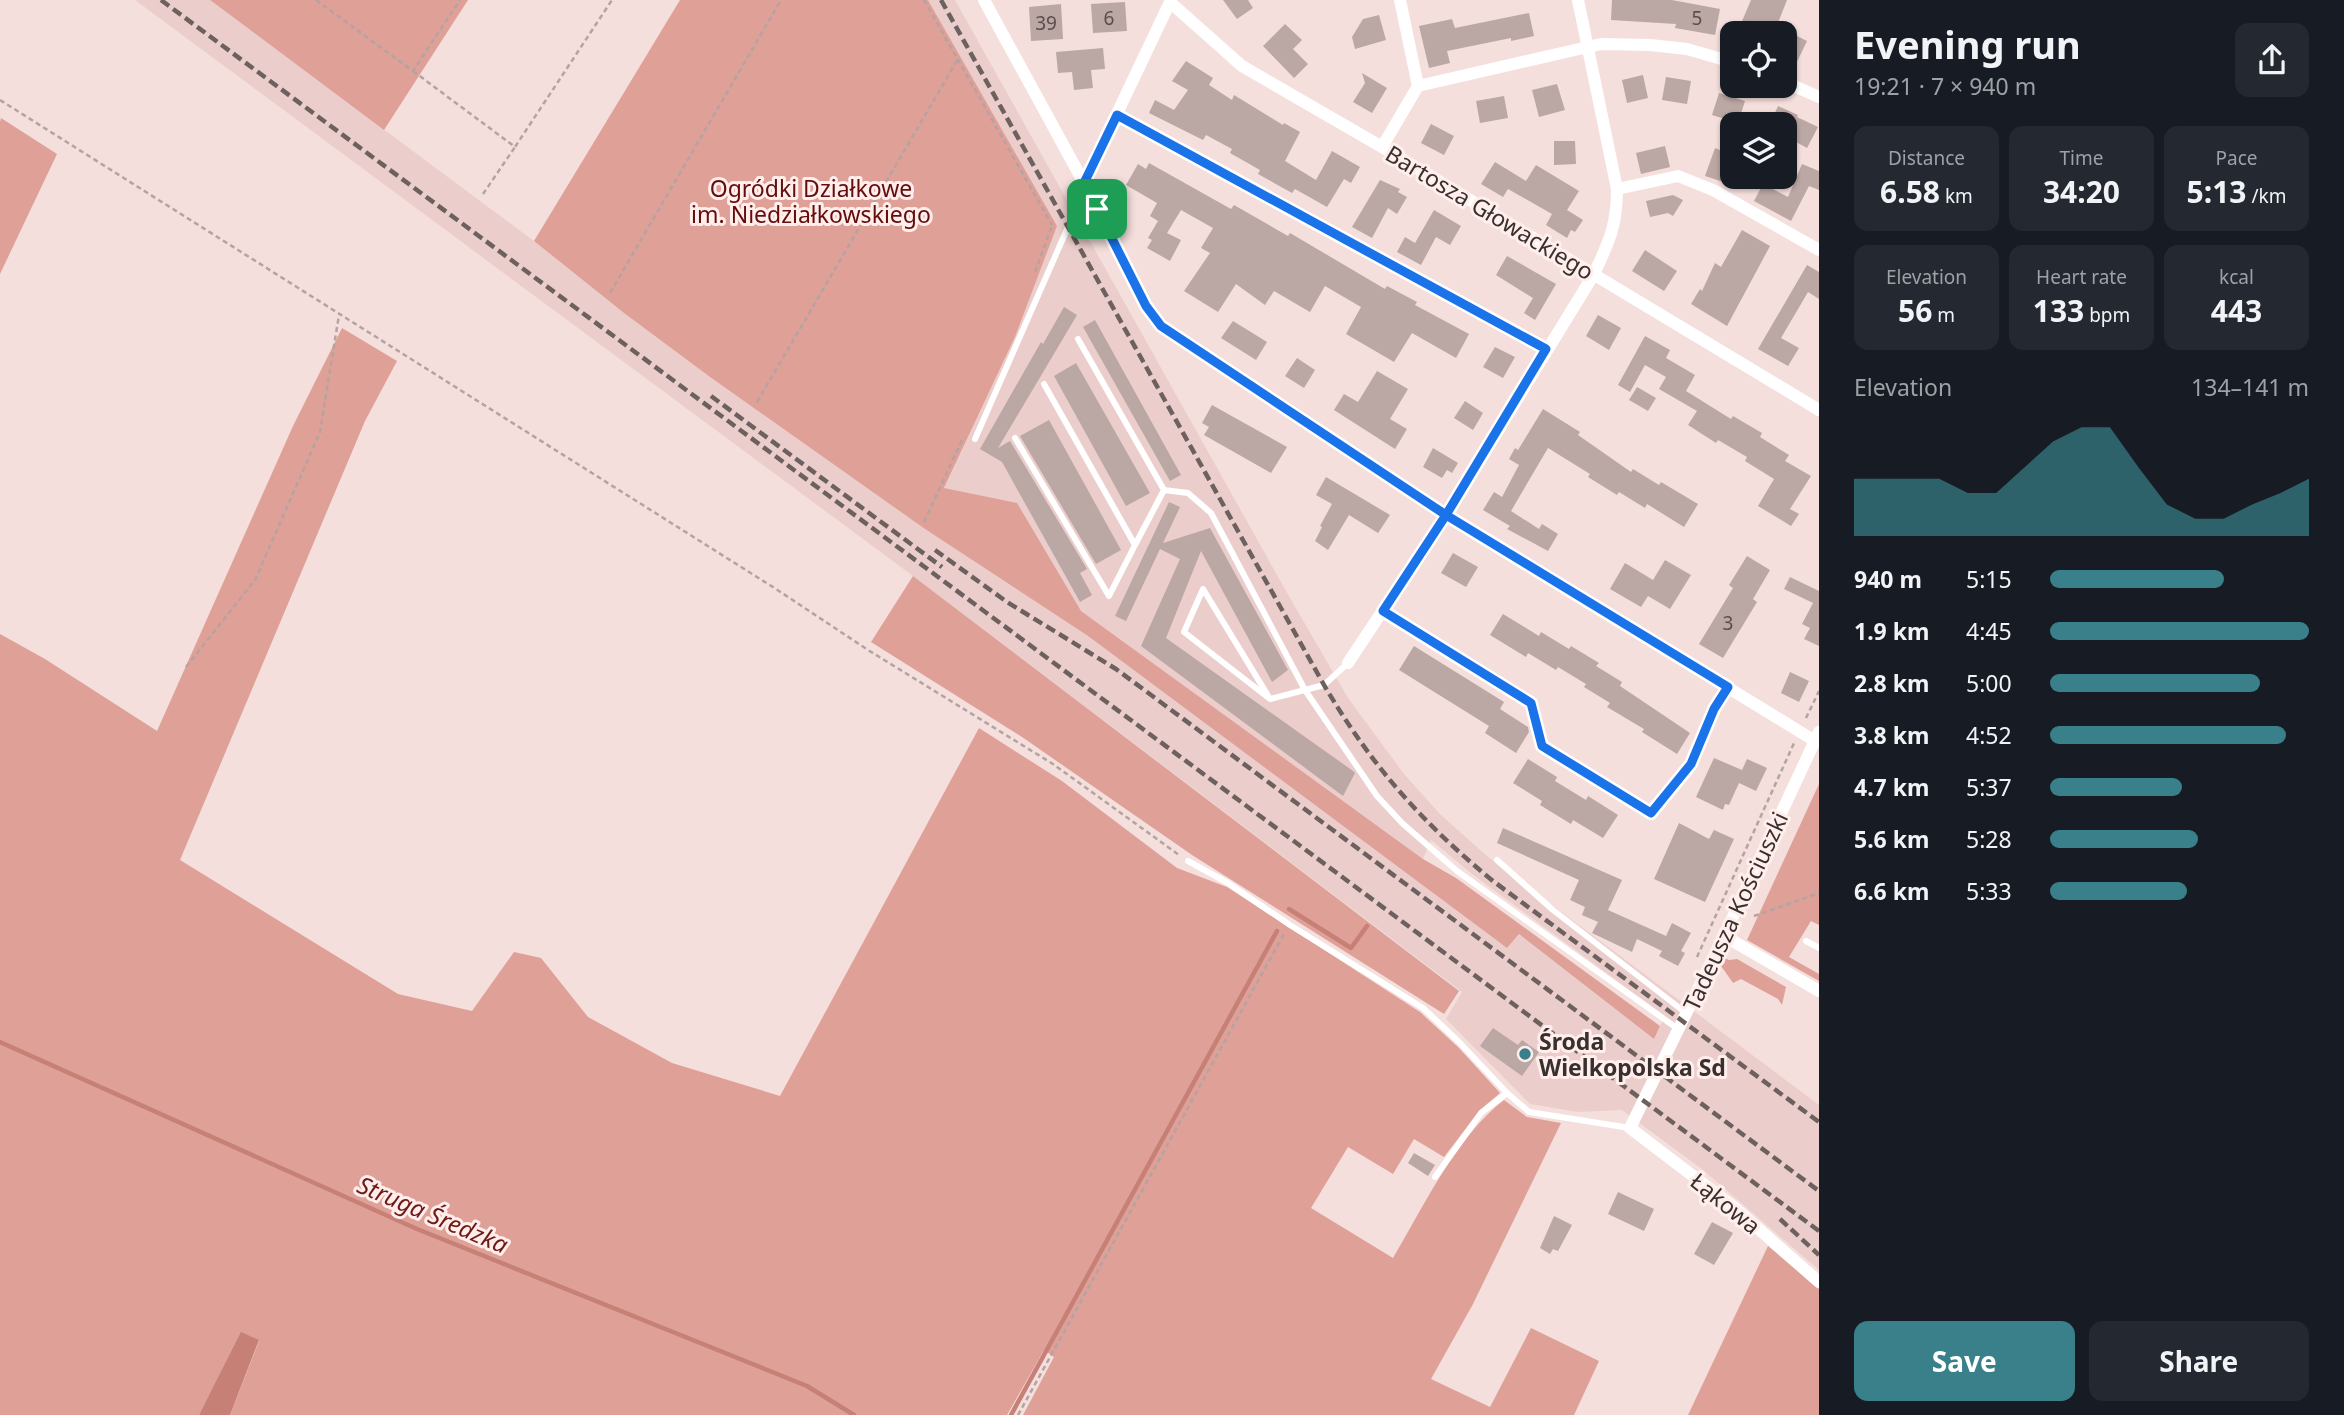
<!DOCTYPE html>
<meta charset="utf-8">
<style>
:root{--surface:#171b24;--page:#242831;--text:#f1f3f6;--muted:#9ea1a6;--accent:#39808a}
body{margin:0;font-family:"Noto Sans",sans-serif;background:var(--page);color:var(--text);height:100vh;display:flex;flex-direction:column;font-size:26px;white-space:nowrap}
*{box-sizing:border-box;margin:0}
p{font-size:23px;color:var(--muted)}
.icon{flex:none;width:38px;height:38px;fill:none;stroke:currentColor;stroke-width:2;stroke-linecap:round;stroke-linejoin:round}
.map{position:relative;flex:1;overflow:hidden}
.drawer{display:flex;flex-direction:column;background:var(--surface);width:525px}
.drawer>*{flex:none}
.fabs{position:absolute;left:1720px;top:21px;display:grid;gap:14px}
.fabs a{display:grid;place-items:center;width:77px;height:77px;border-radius:14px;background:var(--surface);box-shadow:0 2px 5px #0004;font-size:35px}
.pin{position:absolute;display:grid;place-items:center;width:60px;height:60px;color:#fff;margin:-30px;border-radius:14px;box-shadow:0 4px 10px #0006}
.round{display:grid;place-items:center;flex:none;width:74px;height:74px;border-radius:14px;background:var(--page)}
.head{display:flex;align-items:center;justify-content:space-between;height:119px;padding:0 35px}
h1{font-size:38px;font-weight:700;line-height:52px}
.figures{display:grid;grid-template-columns:repeat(3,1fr);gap:10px;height:119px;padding:7px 35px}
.figures div{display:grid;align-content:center;border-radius:14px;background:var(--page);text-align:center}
.figures b{font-size:30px;font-weight:700}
.figures small{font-size:19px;font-weight:400}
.figures p{font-size:19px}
.chart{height:196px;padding:14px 35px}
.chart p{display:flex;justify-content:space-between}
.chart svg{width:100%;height:126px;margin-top:7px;fill:var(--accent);opacity:.7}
.cta{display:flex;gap:14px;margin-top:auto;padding:14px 35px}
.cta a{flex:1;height:80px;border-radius:14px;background:var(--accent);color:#fff;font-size:28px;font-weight:700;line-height:80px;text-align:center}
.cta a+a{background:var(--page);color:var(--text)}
ul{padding:0 35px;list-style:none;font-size:23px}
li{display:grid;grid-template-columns:112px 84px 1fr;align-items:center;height:52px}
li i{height:18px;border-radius:9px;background:var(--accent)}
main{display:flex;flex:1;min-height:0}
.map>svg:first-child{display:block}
.built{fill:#ebcecb}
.green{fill:#dfa098}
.water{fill:#c68076}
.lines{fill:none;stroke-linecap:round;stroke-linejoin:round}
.stream{stroke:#c68076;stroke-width:4.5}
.building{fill:#bba7a4}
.path{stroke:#b4a3a1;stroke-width:2.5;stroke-dasharray:5 3.5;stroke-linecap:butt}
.lane{stroke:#fff;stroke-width:6}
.street{stroke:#fff;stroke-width:12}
.rail{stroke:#6d6160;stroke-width:4.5;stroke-dasharray:10 5;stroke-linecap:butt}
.route-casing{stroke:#fff;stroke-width:14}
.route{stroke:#1a73e8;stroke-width:9}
.poi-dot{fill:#39808a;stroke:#ffeeeb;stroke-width:2.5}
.labels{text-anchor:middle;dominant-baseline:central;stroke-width:6;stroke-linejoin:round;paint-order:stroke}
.number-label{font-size:19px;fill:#594e4c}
.park-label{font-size:23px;fill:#630d0c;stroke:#ffeeeb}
.street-label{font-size:23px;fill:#38302f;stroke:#ffeeeb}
.poi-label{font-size:23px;font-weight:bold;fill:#38302f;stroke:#ffeeeb;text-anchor:start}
.water-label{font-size:24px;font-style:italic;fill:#6e1915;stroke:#ffeeeb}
</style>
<main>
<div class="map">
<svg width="1819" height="1415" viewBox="0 0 1819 1415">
<rect width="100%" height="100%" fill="#f4dfdc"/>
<!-- built -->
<path class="built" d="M135,0H210L534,241L624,313L710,377L925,529L1088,636L1507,948L1519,934L1654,1039L1665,1016L1472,874L1431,840L1423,859L936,506L1015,337L1056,226L928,0H955L1286,591L1348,698L1404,774L1440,814L1488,857L1819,1105V1270L1703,1170L1622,1110L1578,1112L1530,1104L1446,1019L1462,992L913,576Z"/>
<!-- green -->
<path class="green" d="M210,0H468L384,130Z
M680,0H928L1057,226L1015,337L944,488L1017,503L1081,611L1423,859L1456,878L1660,1026L1654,1039L1519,934L1507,948L1088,636L925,529L710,377L624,313L534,241Z
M1,118L57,154L0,274V122Z
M342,328L397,361L365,421L180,860L398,994L472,1011L514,952L541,958L588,1017L672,1063L780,1096L979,728L1062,781L1177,868L1227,887L1420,1012L1459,1048L1500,1093L1480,1110L1444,1157L1414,1139L1393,1174L1348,1147L1311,1208L1393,1258C1424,1206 1456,1137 1504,1100L1527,1117L1561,1123L1473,1304L1431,1379L1490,1407L1531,1328L1599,1361L1574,1415H1023L1054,1357L1044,1350L1007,1415H230L259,1341L242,1333L199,1415H0V634L45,659L157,731L293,426Z
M913,576L1459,991L1444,1014L1192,855L1022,737L871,642Z
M1819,784V925L1811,921L1789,957L1819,974V981L1747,940Z
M1722,957L1729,960L1737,959L1786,987L1782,1005L1778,999L1741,979L1733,983L1719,963Z
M1768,1246L1819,1289V1415H1688Z"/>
<!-- water -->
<path class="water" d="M241,1332L259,1340L230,1415H199Z"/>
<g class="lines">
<!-- stream -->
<path class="stream" d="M1289,909L1351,948L1367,926
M0,1042L417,1229L807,1386L854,1415
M1011,1415L1277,931"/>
</g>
<!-- building -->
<path class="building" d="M1223,0H1248L1253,8L1237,19Z
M1612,0H1672L1720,9L1715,35L1675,28L1676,24L1611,20Z
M1751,0H1787L1774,33H1737Z
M1125,2L1127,31L1093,33L1091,4Z
M1061,4L1063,39L1031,41L1029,7Z
M1529,13L1534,36L1511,41V38L1447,51L1450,63L1429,68L1419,26L1452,19L1455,28Z
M1379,15L1386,40L1355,49L1352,37L1363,19Z
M1285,24L1302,40L1293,49L1308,64L1294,78L1263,46Z
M1785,30L1807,41L1796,64L1785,58Z
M1103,48L1105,69L1091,70L1093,88L1074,90L1072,72L1058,73L1056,52Z
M1186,61L1213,78L1209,85L1232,100L1234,95L1283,125L1284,123L1300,132L1285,161L1316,180L1332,151L1360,167L1351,183L1344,179L1327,207L1295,189L1292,193L1258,174L1260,170L1230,153L1232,149L1206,135L1203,140L1149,113L1155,100L1174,110L1188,90L1172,81Z
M1362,73L1387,88L1372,113L1353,102L1365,83Z
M1643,75L1648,98L1627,103L1622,80Z
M1666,77L1691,81L1687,104L1662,100Z
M1557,84L1565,110L1539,117L1532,90Z
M1719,93L1745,101L1738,123L1712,115Z
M1504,96L1508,118L1480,123L1476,101Z
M1778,106L1798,115L1797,117L1818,127L1807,148L1785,136V124H1770Z
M1431,124L1454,136L1444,155L1421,143Z
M1554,141H1575L1576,164L1554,165Z
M1665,146L1670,167L1641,174L1636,153Z
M1715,148L1732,155L1723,182L1705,176Z
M1495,162L1526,181L1536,165L1579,191L1567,210L1583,220L1575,232L1571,230L1567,238L1546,225L1552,214L1508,189L1503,197L1481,184Z
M1149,163L1231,209L1234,205L1288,236L1290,233L1385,289L1387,286L1417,302L1415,305L1469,334L1456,358L1412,333L1394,362L1346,334L1361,307L1325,286L1310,312L1274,291L1265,305L1236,284L1218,312L1184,291L1210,253L1201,248L1213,228L1181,210L1167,233L1181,240L1170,261L1147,248L1152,240L1148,238L1158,221L1150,216L1157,203L1126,185L1138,164L1146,169Z
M1802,164L1819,171V190L1809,186L1791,221L1754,201L1763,184L1788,197Z
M1380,180L1400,189L1398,192L1407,197L1397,214L1388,208L1372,238L1352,227Z
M1673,195L1683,200L1673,216L1668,213L1650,217L1646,201Z
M1434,210L1461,226L1450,245L1436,237L1421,265L1397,252L1405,237L1415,243Z
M1742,230L1770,246L1727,326L1691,304L1700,289L1702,291L1715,263L1721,267Z
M1645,250L1677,271L1664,291L1632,271Z
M1507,256L1556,284L1535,320L1524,313L1533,298L1496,275Z
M1807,265L1819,272V299L1808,292L1781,338L1799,348L1788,366L1758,349Z
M1064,307L1077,315L998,448L1010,441L1087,569L1080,573L1092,595L1080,602L1002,462L980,449L1041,342L1043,344Z
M1598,315L1621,328L1609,350L1586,336Z
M1095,320L1181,475L1170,481L1083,327Z
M1233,321L1267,342L1256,360L1221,338Z
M1645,336L1670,350L1666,358L1695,375L1686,391L1731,419L1733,416L1762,433L1760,437L1789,455L1785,461L1811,476L1790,509L1799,514L1791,526L1758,506L1774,479L1745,461L1747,457L1718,440L1716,443L1688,425L1697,411L1659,389L1666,377L1645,365L1630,392L1618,385Z
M1495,347L1515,357L1503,378L1483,367Z
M1297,358L1315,370L1304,388L1285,376Z
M1076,363L1150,493L1126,506L1054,376Z
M1377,371L1408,389L1390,419L1407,429L1395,449L1334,410L1344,394L1358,402Z
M1637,387L1656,398L1648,411L1629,400Z
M1465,401L1483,413L1473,430L1454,418Z
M1212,405L1287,447L1271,473L1204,435L1209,427L1202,423Z
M1543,409L1580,432L1578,435L1631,472L1633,469L1659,485L1661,482L1698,504L1684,527L1647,504L1645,508L1619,492L1617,495L1588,477L1590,474L1548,448L1511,511L1539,529L1542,524L1558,534L1548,551L1507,529L1510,526L1483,510L1494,492L1502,497L1519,465L1509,459L1515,448L1518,450Z
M1049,420L1121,550L1096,564L1020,436Z
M1433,448L1458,463L1452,473L1447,470L1442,478L1423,467Z
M1326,477L1390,515L1378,533L1349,515L1328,550L1315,541L1322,527L1320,526L1332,504L1316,495Z
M1169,502L1180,507L1163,543L1210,528L1288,670L1272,682L1201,551L1166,638L1353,771L1355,773L1343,796L1141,646L1180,559L1160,549L1126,621L1115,616Z
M1453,553L1478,567L1466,587L1441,573Z
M1747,556L1770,570L1753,599L1757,602L1723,658L1699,644L1733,588L1729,585Z
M1665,560L1691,575L1670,609L1648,596L1641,607L1610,589L1625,563L1653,580Z
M1790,577L1819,591V646L1804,639L1810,628L1802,624L1813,603L1784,589Z
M1503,614L1539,636L1541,632L1569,649L1571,646L1599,663L1596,666L1622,682L1620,686L1690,733L1677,754L1642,732L1644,729L1607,707L1610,703L1584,687L1586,684L1558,667L1556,670L1528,653L1526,657L1490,635Z
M1414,646L1504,702L1500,709L1528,727L1529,732L1516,753L1485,733L1489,726L1399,670Z
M1790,672L1809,681L1799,702L1781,693Z
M1714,758L1742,770L1747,759L1767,768L1756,791L1739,783L1729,805L1725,804L1723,810L1696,797Z
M1528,759L1557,777L1555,781L1586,800L1588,796L1618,815L1603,838L1573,820L1571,824L1540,805L1542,801L1513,783Z
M1679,823L1709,839L1714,830L1734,839L1705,902L1654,879Z
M1503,828L1622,880L1608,910L1666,936L1672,923L1691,933L1681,951L1685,953L1678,966L1659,956L1662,951L1637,939L1632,952L1592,933L1598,922L1582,915L1585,907L1570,900L1579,880L1497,843Z
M1493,1028L1518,1045L1522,1040L1539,1052L1522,1076L1480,1046Z
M1414,1153L1435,1165L1428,1176L1408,1163Z
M1618,1192L1654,1209L1644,1231L1608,1214Z
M1554,1216L1572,1225L1558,1251L1553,1249L1550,1254L1540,1248Z
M1712,1222L1733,1233L1714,1265L1694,1254Z"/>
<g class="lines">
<!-- path -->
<path class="path" d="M316,0L413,71L460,0
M924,0L1052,225
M413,71L515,147L612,0
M0,100L776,589L868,650L1053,764L1179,855
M483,194L515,147
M1035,272L1052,226
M610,293L781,0
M757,402L958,59
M924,522L963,438
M186,667L255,580L320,432L339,315
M1806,718L1819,691
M1754,916L1819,893
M1697,957L1794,743
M1018,1415L1284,934"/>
<!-- lane -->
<path class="lane" d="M1078,339L1164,490L1188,493L1211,513L1305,690L1377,796L1402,823L1457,871L1678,1029
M1044,384L1135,545L1164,490
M1015,438L1109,596L1135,545
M975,439L1068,227L1097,209
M1270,699L1184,632L1203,589L1270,699L1324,685L1348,663
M1497,860L1553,910L1686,1013
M1188,861L1228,883L1290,925L1423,1008L1458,1041L1507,1093L1529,1112L1630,1128
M1806,941L1819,948
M1435,1177L1481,1113L1507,1093"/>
<!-- street -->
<path class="street" d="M984,0L1084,183L1146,306L1161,326L1446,515L1815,741
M1400,0L1418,86
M1171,3L1242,66L1382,147L1819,410
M1785,82L1819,97
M1117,115L1546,349
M1382,147L1418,86L1601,44L1650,45L1687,49L1732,62
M1084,183L1171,0
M1617,189L1678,176L1713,190L1819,250
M1383,611L1531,703L1542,746L1651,813L1691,764L1714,709L1728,687
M1348,663L1446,515L1594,274C1609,242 1617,226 1617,189L1578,0
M1819,732L1724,936L1630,1128L1735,1208L1819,1282
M1724,936L1819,991"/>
<!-- rail -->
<path class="rail" d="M161,0L1819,1231
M941,0L1324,685C1371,765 1421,822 1493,881L1819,1122
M711,396L942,567
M935,550L1007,602L1116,669L1819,1191
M1780,1219L1819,1255"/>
</g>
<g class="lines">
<!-- route casing -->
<g class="route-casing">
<path id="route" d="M1097,209L1146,306L1161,326L1446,515L1383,611L1531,703L1542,746L1651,813L1691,764L1714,709L1728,687L1446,515L1546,349L1117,115L1084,183L1097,209"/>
</g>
<!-- route -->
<use href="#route" class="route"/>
</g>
<!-- markers -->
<circle class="poi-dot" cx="1525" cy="1054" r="7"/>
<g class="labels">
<!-- number labels -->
<g class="number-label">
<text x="1109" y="18">6</text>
<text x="1697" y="18">5</text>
<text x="1046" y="23">39</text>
<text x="1728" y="623">3</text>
</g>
<!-- park labels -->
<g class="park-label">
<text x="811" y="188">Ogródki Działkowe<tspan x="811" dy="26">im. Niedziałkowskiego</tspan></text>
</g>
<!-- street labels -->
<g class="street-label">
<text transform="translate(1490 212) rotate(31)">Bartosza Głowackiego</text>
<text transform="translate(1735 911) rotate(-65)">Tadeusza Kościuszki</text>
<text transform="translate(1726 1203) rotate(39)">Łąkowa</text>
</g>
<!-- poi labels -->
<g class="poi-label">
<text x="1539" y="1041">Środa<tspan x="1539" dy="26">Wielkopolska Sd</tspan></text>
</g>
<!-- water labels -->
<g class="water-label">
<text transform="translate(433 1214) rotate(23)">Struga Średzka</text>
</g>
</g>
</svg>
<div class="fabs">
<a><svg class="icon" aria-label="locate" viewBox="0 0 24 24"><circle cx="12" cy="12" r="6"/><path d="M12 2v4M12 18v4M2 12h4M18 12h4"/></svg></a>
<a><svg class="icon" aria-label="layers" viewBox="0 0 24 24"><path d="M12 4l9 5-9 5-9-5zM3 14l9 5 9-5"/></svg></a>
</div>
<div class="pin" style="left:1097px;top:209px;background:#1e9e55"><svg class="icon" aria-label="arrive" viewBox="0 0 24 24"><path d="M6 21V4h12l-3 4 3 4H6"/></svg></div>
</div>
<section class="drawer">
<div class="head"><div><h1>Evening run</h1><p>19:21 · 7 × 940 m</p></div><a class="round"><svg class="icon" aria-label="share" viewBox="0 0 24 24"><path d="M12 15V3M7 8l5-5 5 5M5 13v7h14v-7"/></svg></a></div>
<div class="figures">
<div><p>Distance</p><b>6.58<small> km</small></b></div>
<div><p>Time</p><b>34:20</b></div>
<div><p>Pace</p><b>5:13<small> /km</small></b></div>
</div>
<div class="figures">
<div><p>Elevation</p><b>56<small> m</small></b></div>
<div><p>Heart rate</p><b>133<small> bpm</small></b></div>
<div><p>kcal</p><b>443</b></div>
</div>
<div class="chart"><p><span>Elevation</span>134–141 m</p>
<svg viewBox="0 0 160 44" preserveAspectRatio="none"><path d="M0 44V24L10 24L20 24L30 24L40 29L50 29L60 20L70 11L80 6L90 6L100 20L110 33L120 38L130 38L140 33L150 29L160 24V44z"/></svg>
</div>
<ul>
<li><b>940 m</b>5:15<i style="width:67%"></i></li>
<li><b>1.9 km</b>4:45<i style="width:100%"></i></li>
<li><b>2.8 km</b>5:00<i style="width:81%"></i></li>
<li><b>3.8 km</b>4:52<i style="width:91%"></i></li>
<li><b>4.7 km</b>5:37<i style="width:51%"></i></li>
<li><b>5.6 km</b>5:28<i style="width:57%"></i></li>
<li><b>6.6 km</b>5:33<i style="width:53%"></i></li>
</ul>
<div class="cta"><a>Save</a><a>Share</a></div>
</section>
</main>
